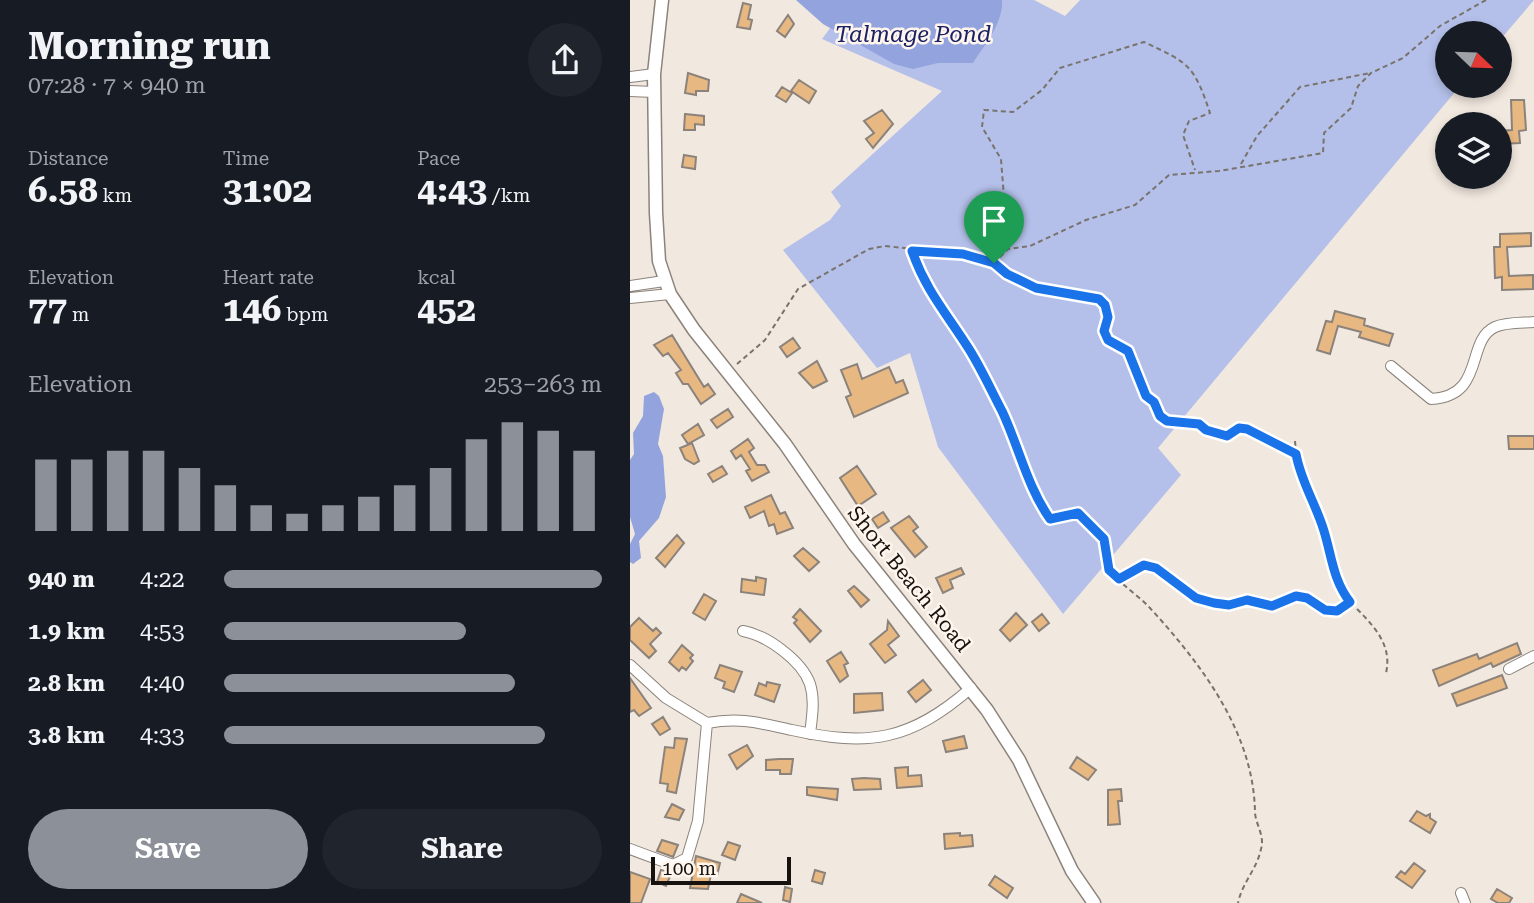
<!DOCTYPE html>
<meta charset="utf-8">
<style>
:root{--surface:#171b24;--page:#20242c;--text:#f1f3f6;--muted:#9ea1a6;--accent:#8c9099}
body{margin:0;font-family:"Roboto Serif",serif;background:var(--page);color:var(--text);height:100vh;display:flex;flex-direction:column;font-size:26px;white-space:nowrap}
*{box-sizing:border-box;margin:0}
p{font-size:23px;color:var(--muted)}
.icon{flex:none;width:38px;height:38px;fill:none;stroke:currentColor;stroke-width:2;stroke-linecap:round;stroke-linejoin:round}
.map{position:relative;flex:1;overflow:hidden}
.side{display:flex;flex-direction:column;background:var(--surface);width:630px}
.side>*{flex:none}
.needle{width:46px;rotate:113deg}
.tools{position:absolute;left:805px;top:21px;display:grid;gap:14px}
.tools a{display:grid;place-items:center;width:77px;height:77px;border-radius:50%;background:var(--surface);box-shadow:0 4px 10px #0003;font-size:35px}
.scale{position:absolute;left:21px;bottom:18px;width:140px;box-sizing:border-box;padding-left:7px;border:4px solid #15120f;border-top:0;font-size:19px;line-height:24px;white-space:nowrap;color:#15120f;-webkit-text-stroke:5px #fef5ec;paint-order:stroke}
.pin{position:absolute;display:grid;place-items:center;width:60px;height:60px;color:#fff;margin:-72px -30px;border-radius:50% 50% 50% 0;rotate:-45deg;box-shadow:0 0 7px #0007}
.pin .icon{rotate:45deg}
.round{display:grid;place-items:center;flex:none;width:74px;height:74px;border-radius:37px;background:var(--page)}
.head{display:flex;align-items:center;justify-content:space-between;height:119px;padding:0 28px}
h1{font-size:38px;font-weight:700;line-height:52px}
.stats{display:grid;grid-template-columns:repeat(3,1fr);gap:10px;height:119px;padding:7px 28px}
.stats div{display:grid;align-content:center}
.stats b{font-size:35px;font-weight:700}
.stats small{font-size:19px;font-weight:400}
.stats p{font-size:19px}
.chart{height:196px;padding:14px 28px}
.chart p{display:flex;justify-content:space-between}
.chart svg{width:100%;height:126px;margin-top:7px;stroke:var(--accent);stroke-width:6}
.action{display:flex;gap:14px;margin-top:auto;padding:14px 28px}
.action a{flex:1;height:80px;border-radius:42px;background:var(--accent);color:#fff;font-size:28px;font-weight:700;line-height:80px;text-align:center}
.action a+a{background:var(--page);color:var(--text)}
ul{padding:0 28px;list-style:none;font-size:23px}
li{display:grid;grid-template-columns:112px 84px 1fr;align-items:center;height:52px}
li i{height:18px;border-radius:9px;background:var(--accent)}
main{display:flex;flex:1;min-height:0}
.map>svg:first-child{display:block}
.green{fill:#b4c0e9}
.water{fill:#93a3de}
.building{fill:#e8b883;stroke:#8b837b;stroke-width:2}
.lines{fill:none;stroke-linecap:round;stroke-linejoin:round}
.minor-casing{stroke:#8b837b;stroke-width:12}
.major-casing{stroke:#8b837b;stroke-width:15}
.path{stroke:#78736d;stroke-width:2;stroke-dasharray:5 3.5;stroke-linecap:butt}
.minor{stroke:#fff;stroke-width:10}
.major{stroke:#fff;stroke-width:12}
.route-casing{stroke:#fff;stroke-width:14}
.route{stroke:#1a73e8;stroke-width:9}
.labels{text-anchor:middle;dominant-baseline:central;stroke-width:5;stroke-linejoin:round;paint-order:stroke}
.street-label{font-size:21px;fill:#15120f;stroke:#fef5ec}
.water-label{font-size:23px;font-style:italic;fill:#1b2166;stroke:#fef5ec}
</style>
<main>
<section class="side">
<div class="head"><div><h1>Morning run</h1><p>07:28 · 7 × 940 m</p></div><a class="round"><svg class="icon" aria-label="share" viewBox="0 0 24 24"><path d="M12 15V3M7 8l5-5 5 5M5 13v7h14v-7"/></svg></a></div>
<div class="stats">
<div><p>Distance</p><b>6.58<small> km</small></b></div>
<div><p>Time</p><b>31:02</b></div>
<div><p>Pace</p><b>4:43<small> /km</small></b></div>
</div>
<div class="stats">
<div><p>Elevation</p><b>77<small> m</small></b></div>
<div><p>Heart rate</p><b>146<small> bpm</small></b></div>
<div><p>kcal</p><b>452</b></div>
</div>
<div class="chart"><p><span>Elevation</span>253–263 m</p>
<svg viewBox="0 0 160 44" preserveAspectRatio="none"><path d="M5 44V19M15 44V19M25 44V16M35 44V16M45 44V22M55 44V28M65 44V35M75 44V38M85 44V35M95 44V32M105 44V28M115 44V22M125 44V12M135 44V6M145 44V9M155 44V16"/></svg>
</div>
<ul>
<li><b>940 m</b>4:22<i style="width:100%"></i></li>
<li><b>1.9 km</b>4:53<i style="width:64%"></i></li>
<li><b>2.8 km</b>4:40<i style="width:77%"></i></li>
<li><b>3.8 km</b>4:33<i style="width:85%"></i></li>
</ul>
<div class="action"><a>Save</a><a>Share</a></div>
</section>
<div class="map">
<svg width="904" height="903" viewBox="0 0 904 903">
<rect width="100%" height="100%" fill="#f1e8df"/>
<!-- green -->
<path class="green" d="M221,0H404L435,16L450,0H904L870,40V33H817V86H830L528,448L551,475L433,614L308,447L280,353L247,368L153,250L200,220L211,206L201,192L312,91L192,39Z"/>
<!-- water -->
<path class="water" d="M166,0H372C374,22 354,46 343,63H308L283,69L264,64L193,24Z
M24,392L29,396L34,409L28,444L33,456L36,497L29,518L9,541L11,558L3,564L0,562V544L5,534L0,517V460L4,454L3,433L13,416L14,396Z"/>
<!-- building -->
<path class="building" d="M113,3L121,5L118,19L122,20L120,29L107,27Z
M158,15L164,24L155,37L147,31Z
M58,73L79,80L78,91H66V95L55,93Z
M169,80L186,91L179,103L161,91Z
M152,87L162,93L156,102L146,96Z
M881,100H894L896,130L889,131L890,143L870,144V131L882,130Z
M252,110L263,124L243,148L236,139L244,133L234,121Z
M55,114L74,116V125L65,124V130H54Z
M54,155L66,157L65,169L52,167Z
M901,233V246L877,247L879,276L903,275V289L872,290V277L865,278L864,247H870V234Z
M705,311L735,319L734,325L763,334L759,346L729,337L731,332L708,326L700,354L687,350L696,321L702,322Z
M42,335L74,387L78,384L85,394L71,404L58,384H53L46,373L51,370L38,353L33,356L24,345Z
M163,338L170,348L157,357L150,347Z
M187,361L197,381L183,388L169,373Z
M227,364L232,379L259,367L266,383L273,380L278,393L224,417L216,397L221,395L211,370Z
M98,409L103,417L87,428L81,420Z
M68,424L74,435L58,444L52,435Z
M878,436H904V449H879Z
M118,439L124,448L119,452L127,465H135L139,472L122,481L116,471L120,469L111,455L106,459L101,451Z
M62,443L69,461L64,464L55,459L50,448Z
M92,466L97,474L83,482L78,474Z
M227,466L246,494L228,506L210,478Z
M141,495L150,514L155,512L163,528L147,534L144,524L139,526L134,511L120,518L115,507Z
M253,512L259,521L248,528L242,519Z
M279,516L288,527L283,531L297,547L285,557L261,528Z
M47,535L54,543L35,567L26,558Z
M173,548L189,562L179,571L164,556Z
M331,568L334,574L320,580L323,588L313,593L306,578Z
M126,577L136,579L134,595L111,592L112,579L126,581Z
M224,586L239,600L231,607L218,591Z
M74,594L86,601L75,620L63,613Z
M170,609L191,631L180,642L164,623L167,620L163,617Z
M386,613L397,625L380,641L370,630Z
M412,614L419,623L409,631L402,622Z
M9,618L23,631L26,628L31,633L20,644L26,651L19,658L0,640V627Z
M258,621L269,636L258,645L266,655L255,663L240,644L257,630Z
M887,643L891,654L863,667L861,663L809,686L803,670L847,654L849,659Z
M52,645L63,655L60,658L63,661L56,670L52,667L49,671L39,662Z
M211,652L218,663L214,665L218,676L210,682L197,661Z
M90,665L112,672L104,692L93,688L95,682L85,678Z
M872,675L877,688L827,706L822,694Z
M0,678L21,708L9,716L4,710L0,712Z
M293,680L301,690L286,702L278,692Z
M137,682L150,685L144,702L125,695L129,683L136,686Z
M252,693L253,710L224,713V694Z
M33,717L40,729L30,735L22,724Z
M334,736L337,748L316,752L313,741Z
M45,738L57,739L46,793L37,791L38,784L30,783L35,747L44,748Z
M117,745L123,756L107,769L99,755Z
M447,757L466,770L458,780L440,768Z
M149,759H163L161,774H150V770H136V760Z
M278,767V776L291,775L292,786L267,788L265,768Z
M234,778L250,779L251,789L224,790L222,779Z
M177,787L208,789L207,800L177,795Z
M491,789L492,801H488L490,824L478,825V790Z
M42,804L54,810L49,820L35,817Z
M787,811L796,816L800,814V818L806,822L800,833L780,821Z
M330,833V836L342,835L343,846L315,849L314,834Z
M32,840L48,845L43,857L27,851Z
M98,842L110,846L105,860L92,855Z
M66,856L90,863L87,876L81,874L78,889L60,888Z
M784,863L795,871L782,888L766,877L771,871L775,874Z
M31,870L41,874L36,886L27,882Z
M185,870L195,873L192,884L182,881Z
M0,872L20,879L11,903H0Z
M365,876L383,888L377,898L359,885Z
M155,887L162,889L160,902L153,900Z
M867,889L882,898L879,903H868L861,899Z
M111,894L132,903H107Z"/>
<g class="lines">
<!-- minor casing -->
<g class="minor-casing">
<path id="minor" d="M0,77L24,74
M0,91L24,92
M0,286L34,281
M0,298L40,294
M761,366L801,399C856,396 835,341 865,327C876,322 893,323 904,322
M113,631C137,635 172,661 180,684C185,700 182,717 180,734
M0,665L36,698L77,723
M879,669L904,656
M77,723C111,717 129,723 162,730C239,747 280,741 341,688
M0,849L43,865L57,858L68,821L77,723
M831,893L835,903"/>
</g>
<!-- major casing -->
<g class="major-casing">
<path id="major" d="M32,0L24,74L26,213L29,261L40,294L64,330L155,444L224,544L357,710L389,760L442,871L464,903"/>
</g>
<!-- path -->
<path class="path" d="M611,164L627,136L670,87L740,73
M378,249L371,159L352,127L354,110L383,112L412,90L430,68L514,42C559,63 564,65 580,113L559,121L553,135L565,170
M283,253C297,294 317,314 339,350C351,369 362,391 372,411C389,447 397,486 420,519L448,513C456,521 469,530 474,540C478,549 475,563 481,571C491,585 508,595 520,608C572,665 624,733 625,813C626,825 635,836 631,849C627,869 612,883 608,903
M365,263C393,293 433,289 469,299C482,312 471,321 476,335C480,346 494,346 500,355C513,377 516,406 537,421L569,424L576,430L597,436L609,428L617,429L666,454C671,482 686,504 694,531C702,557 703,581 720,602L707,611L695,610L678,598L666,596L642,606L617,600L599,605L584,603L566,598L526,568L514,565L489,579
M107,364L135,340L168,289L239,249L255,246L333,254L364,263L378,249L400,246L456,220L505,205L539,175L589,171L693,153L694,133L721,108L728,86L741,73L773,58L810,26L856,0
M665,441L666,453
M721,603C741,623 763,643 756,673"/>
<!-- minor -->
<use href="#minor" class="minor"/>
<!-- major -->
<use href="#major" class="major"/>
</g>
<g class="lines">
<!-- route casing -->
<g class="route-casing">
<path id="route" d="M282,251L333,254L364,263L377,274L406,288L469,299L475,305L478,317L474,331L478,340L498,351L516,396L524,402L530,416L537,421L569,424L576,430L597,436L609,428L617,429L666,454C671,482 686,504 694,531C702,557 703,580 720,602L707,611L695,610L677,598L666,596L642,606L617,600L599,605L584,603L566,598L526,568L514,565L489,579L479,570L474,539L448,513L420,519C397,486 389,447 372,411C361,390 351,368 339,349C317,314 296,291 282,251Z"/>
</g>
<!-- route -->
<use href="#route" class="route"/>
</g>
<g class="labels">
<!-- street labels -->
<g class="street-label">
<text transform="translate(279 579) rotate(51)">Short Beach Road</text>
</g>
<!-- water labels -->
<g class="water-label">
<text x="283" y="34">Talmage Pond</text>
</g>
</g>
</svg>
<div class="tools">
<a><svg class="needle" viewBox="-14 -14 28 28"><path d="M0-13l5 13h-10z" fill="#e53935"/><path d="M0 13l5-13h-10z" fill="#9ea1a6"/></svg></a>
<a><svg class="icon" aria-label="layers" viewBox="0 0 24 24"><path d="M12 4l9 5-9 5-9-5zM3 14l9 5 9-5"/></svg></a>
</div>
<div class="scale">100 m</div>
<div class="pin" style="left:364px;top:263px;background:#1e9e55"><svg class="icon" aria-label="arrive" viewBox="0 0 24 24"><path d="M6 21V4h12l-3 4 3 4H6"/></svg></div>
</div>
</main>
